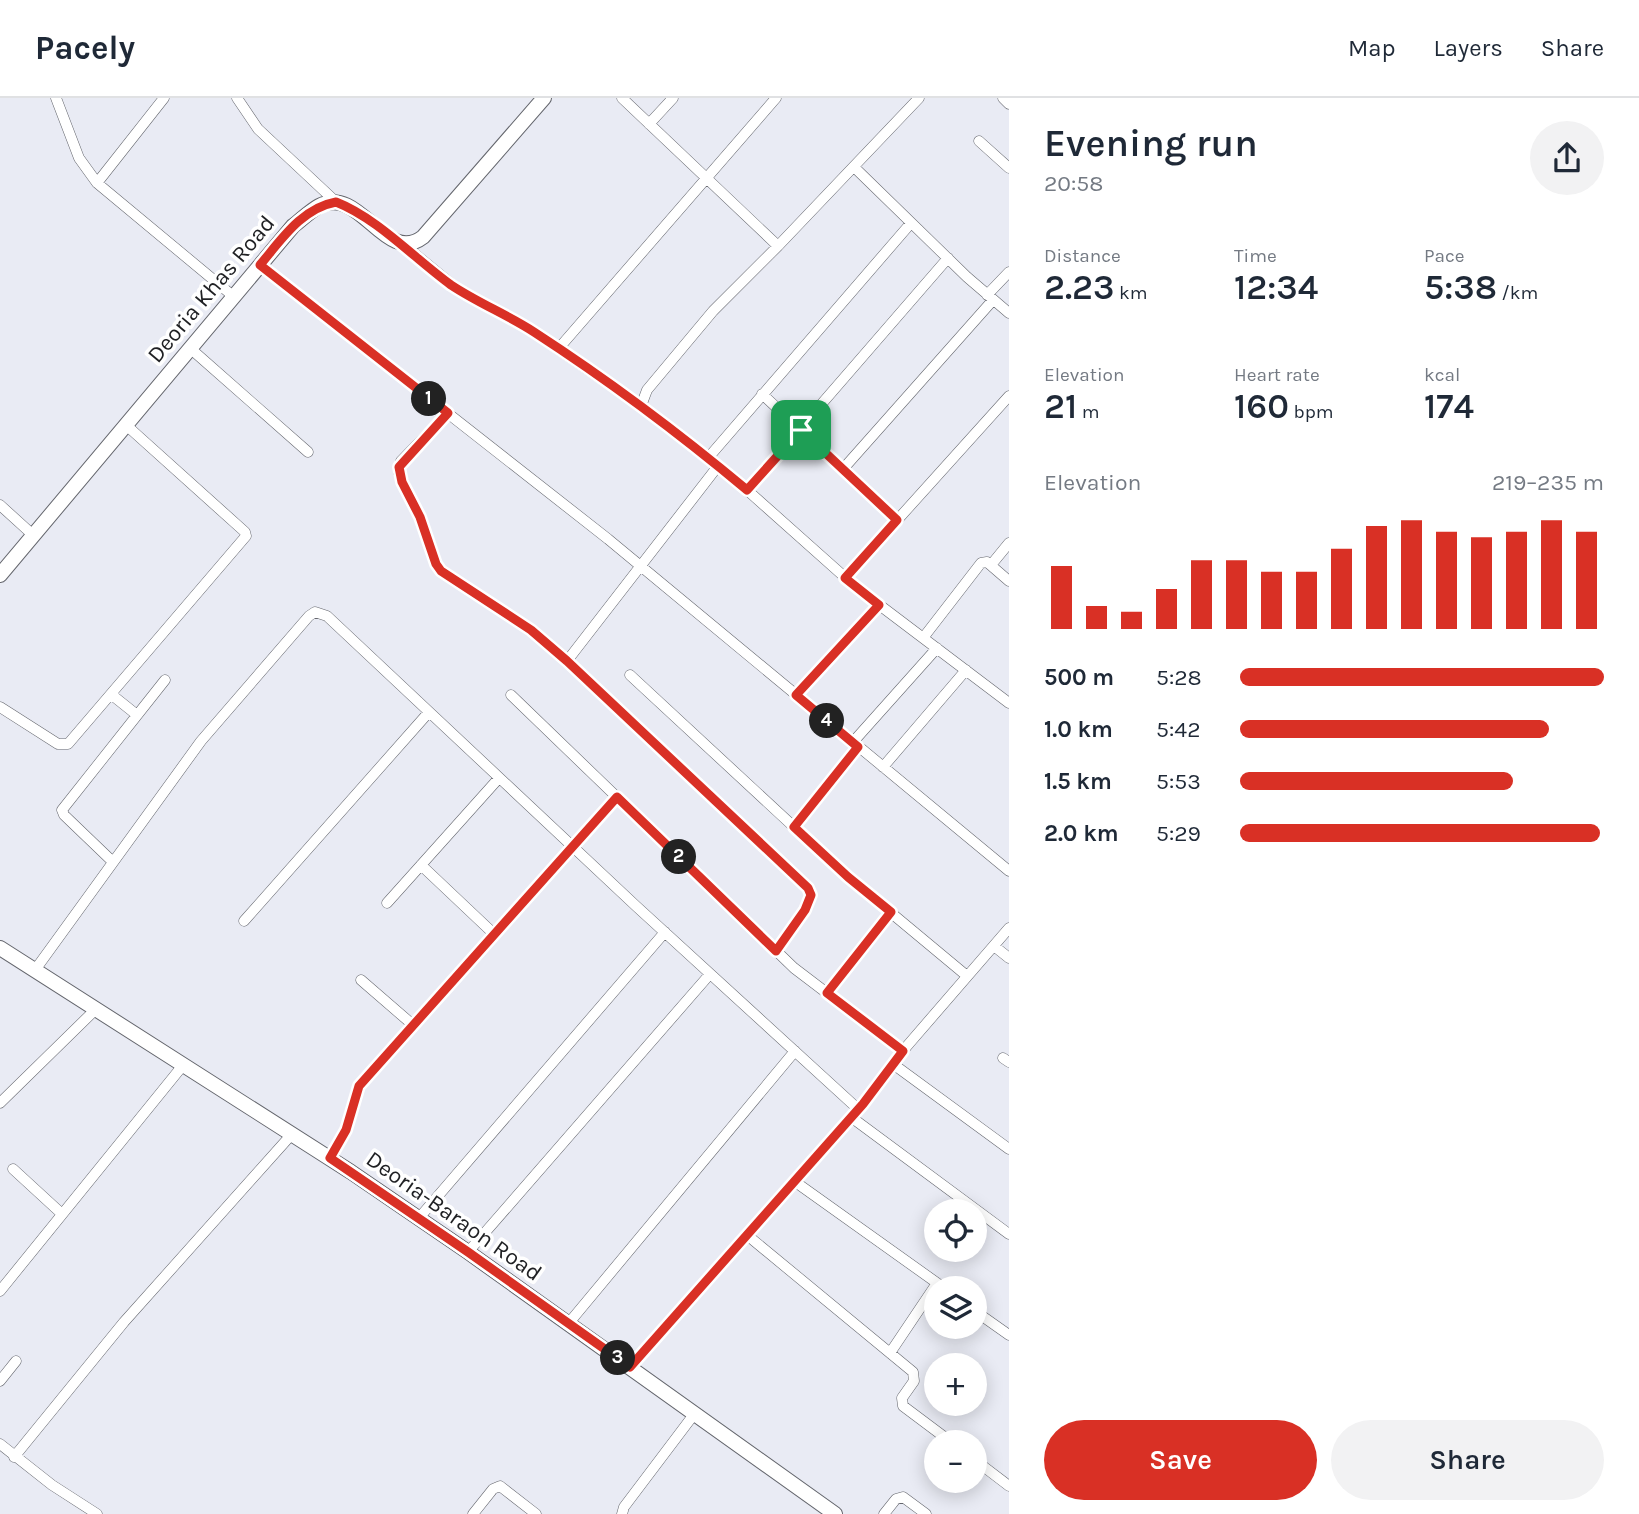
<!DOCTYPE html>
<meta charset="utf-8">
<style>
:root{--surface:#fff;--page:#f2f2f3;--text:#1f2937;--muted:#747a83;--line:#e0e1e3;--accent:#d93025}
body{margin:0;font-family:Karla,sans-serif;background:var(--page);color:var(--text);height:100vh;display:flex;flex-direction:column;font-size:26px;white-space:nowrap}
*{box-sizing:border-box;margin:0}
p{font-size:23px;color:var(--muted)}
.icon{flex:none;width:38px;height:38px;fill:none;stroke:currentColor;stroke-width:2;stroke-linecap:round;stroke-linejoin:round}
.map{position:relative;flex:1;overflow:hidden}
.sheet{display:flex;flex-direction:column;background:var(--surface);width:630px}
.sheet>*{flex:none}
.fabs{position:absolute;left:924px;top:1101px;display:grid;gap:14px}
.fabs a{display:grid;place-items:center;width:63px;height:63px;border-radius:50%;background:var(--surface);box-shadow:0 4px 18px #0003;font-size:35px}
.pin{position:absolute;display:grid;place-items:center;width:60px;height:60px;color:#fff;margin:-30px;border-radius:14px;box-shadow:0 4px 10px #0006}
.km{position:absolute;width:35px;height:35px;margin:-18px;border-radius:50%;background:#222;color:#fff;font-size:19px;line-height:35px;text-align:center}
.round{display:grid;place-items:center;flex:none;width:74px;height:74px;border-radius:37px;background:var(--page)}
.summary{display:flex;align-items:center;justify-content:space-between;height:119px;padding:0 35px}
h1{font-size:38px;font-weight:600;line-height:52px}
.stats{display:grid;grid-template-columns:repeat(3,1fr);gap:10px;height:119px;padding:7px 35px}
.stats div{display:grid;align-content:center}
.stats b{font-size:35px;font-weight:600}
.stats small{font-size:19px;font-weight:400}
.stats p{font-size:19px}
.chart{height:196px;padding:14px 35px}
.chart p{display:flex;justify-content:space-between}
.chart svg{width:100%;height:126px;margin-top:7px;stroke:var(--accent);stroke-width:6}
.button{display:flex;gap:14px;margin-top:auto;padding:14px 35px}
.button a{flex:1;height:80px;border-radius:42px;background:var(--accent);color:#fff;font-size:28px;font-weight:600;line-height:80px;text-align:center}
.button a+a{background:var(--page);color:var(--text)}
ul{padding:0 35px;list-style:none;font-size:23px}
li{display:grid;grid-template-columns:112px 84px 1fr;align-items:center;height:52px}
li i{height:18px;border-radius:9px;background:var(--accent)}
header{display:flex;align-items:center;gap:42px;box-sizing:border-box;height:98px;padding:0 35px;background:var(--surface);border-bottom:2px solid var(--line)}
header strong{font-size:33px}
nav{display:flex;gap:38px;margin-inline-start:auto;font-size:24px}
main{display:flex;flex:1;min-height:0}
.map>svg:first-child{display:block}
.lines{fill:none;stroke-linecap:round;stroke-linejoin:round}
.street-casing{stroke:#64666d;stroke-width:11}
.secondary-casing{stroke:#64666d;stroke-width:16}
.street{stroke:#fff;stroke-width:10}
.secondary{stroke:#fff;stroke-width:14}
.route-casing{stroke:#fff;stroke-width:14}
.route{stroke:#d93025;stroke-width:9}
.labels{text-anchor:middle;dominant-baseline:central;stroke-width:7;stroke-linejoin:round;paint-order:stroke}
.street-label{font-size:23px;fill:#1f2023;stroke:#fff}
</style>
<header>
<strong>Pacely</strong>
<nav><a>Map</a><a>Layers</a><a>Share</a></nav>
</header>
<main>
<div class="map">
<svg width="1009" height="1416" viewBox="0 0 1009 1416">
<rect width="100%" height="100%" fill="#e9ebf4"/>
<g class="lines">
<!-- street casing -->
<g class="street-casing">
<path id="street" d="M56,0L79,60L97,85L233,198
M237,0L258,31L336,104
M622,0L778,148
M1003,0L1009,6
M649,26L673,0
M979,43L1009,70
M854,69L967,179L1009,215
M97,85L164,0
M404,147L455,189L529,231L641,308L747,392L857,490L1009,605
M259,167L608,441L1009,773
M987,197L1009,174
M559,250L776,0
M191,251L308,354
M762,296L897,422
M641,308L647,292L713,213L778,148L919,0
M448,315L401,363L399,375L420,420L436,466L441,473L531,532L567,563L808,790L811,797L805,812L776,853
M708,360L911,125
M843,371L993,202
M747,392L948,160
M0,407L33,437
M991,467L1009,445
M845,480L1009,298
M923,540L981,465L987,464L1009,483
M567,563L718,368
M630,577L848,779L967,878
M112,597L137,617
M511,597L794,870L903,953
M796,597L879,507
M0,609L58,646H68L246,438L245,434L126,327
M853,644L937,550
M883,669L966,572
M795,729L858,649
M113,764L64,717L62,712L165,582
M421,767L494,836
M387,805L499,680
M244,823L429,614
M994,848L1009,860
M35,872L201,643L309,518L315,514L327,518L636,808L858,1011
M361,882L413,927
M827,895L891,814
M1003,960L1009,964
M893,966L1009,1051
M0,1005L96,911
M851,1019L1009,1136
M330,1060L346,1032L359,988L617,699
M13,1071L62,1116
M794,1083L944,1190
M419,1120L665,834
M747,1137L913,1274L914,1283L902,1300L903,1308L951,1344
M468,1154L710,876
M0,1193L184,966
M975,1213L1009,1237
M568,1226L795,953
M890,1255L937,1185
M630,1269L863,1006L907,948L1009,830
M0,1283L16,1263
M0,1346L52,1387L97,1416
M14,1359L124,1224L292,1036
M975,1362L1009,1388
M473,1416L493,1391L500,1388L536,1416
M622,1416L624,1409L695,1315
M884,1416L896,1401L903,1399L926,1416"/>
</g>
<!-- secondary casing -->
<g class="secondary-casing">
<path id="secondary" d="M0,477L293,128C301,122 310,113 319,108C360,86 385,168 423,139L544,0
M0,850L351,1074L468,1154L835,1416"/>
</g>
<!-- street -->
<use href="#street" class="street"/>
<!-- secondary -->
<use href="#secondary" class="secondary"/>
</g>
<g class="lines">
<!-- route casing -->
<g class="route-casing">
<path id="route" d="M336,104C377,120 415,161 451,187C478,205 508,217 534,234C608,282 680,336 747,392L801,332L897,422L845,480L879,507L796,597L858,649L794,729L848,779L891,814L827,895L903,953L863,1006L630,1269L468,1154L330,1060L346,1032L359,988L617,699L776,853L805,812L811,797L808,790L567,563L531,532L441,473L436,466L420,419L402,384L399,369L448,315L260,167C281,142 302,110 336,104Z"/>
</g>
<!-- route -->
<use href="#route" class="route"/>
</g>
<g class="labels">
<!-- street labels -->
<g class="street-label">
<text transform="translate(211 191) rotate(-50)">Deoria Khas Road</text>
<text transform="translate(454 1118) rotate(35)">Deoria-Baraon Road</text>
</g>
</g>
</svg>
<div class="fabs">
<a><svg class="icon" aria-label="locate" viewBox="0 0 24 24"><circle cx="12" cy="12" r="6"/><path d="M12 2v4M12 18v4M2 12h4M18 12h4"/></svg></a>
<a><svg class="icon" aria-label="layers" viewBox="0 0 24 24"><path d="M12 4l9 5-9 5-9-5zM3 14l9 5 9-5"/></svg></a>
<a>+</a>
<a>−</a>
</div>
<div class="pin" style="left:801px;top:332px;background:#1e9e55"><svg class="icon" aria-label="arrive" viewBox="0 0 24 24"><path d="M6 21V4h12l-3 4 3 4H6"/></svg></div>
<b class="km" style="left:429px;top:301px">1</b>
<b class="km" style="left:679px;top:759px">2</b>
<b class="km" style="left:618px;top:1260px">3</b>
<b class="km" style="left:827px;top:623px">4</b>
</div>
<section class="sheet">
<div class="summary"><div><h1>Evening run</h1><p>20:58</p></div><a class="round"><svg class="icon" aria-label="share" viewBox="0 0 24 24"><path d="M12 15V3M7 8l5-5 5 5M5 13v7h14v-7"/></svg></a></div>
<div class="stats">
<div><p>Distance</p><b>2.23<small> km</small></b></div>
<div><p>Time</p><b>12:34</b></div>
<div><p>Pace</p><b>5:38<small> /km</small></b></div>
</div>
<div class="stats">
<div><p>Elevation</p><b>21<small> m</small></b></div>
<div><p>Heart rate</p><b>160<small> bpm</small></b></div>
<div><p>kcal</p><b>174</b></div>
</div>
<div class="chart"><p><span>Elevation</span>219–235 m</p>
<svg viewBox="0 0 160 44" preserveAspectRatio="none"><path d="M5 44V22M15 44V36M25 44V38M35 44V30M45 44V20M55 44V20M65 44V24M75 44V24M85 44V16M95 44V8M105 44V6M115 44V10M125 44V12M135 44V10M145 44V6M155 44V10"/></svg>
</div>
<ul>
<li><b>500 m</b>5:28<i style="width:100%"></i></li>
<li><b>1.0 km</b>5:42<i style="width:85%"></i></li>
<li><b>1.5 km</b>5:53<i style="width:75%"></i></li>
<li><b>2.0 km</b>5:29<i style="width:99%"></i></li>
</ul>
<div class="button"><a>Save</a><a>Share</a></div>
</section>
</main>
